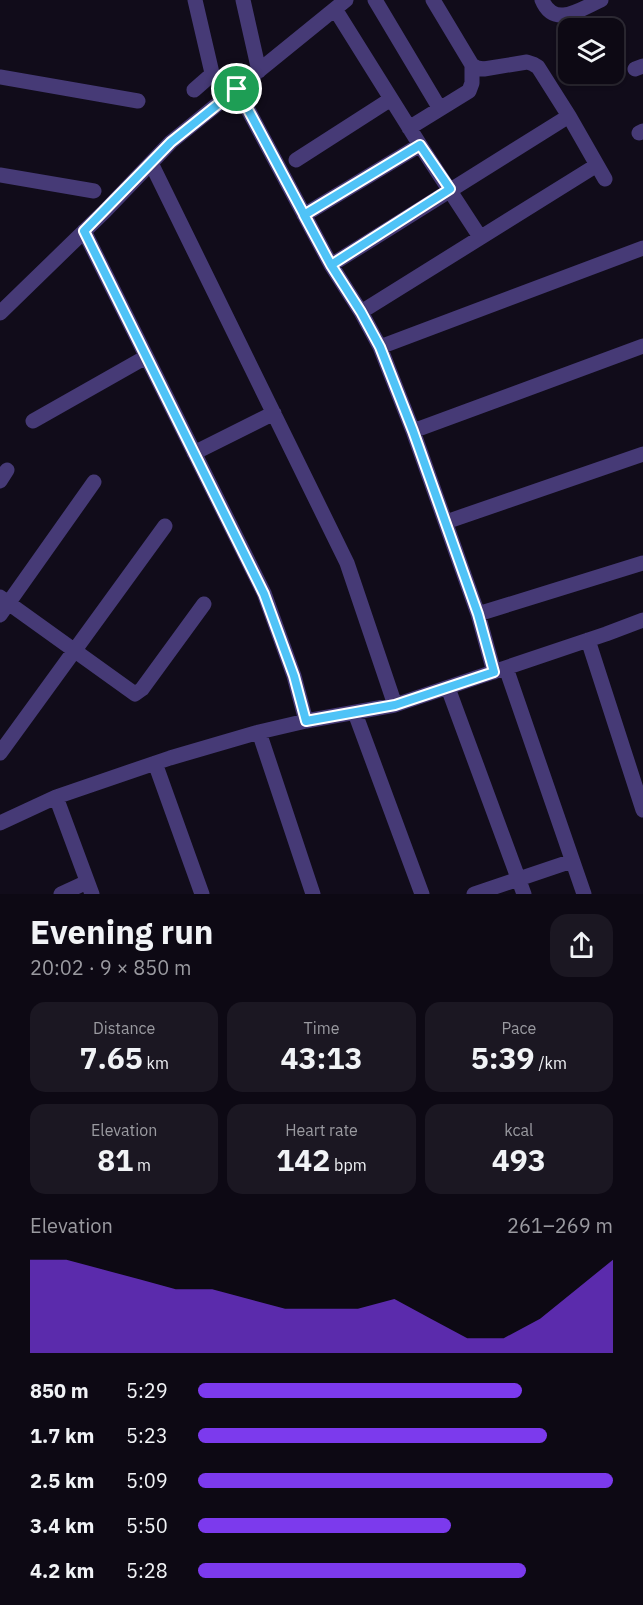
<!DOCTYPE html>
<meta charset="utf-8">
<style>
:root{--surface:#0d0914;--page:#1b1722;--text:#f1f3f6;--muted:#9a9aa0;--line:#2d2a34;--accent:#7c3aed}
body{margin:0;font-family:"IBM Plex Sans",sans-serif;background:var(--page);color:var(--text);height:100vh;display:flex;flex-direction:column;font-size:22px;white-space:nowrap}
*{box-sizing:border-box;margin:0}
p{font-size:20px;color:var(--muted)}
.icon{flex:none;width:33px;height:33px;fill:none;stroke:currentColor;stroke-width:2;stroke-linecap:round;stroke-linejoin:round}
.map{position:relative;height:894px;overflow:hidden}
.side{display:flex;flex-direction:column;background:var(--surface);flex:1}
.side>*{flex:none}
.tools{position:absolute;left:558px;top:18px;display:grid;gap:12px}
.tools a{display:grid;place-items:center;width:66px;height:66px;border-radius:12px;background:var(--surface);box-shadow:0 2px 4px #0004,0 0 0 2px var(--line);font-size:30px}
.pin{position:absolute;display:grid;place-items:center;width:51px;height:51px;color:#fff;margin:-26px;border:3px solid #fff;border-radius:50%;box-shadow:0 2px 6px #0007}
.round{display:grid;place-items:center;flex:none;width:63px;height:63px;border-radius:18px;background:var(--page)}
.summary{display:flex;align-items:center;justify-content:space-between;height:102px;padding:0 30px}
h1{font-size:33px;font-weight:800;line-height:45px}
.figures{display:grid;grid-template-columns:repeat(3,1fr);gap:9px;height:102px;padding:6px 30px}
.figures div{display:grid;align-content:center;border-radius:15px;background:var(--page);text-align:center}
.figures b{font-size:30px;font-weight:800}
.figures small{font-size:16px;font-weight:400}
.figures p{font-size:16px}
.chart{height:168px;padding:12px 30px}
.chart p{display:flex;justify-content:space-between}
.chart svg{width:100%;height:108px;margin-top:6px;fill:var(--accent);opacity:.7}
ul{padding:0 30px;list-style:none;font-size:20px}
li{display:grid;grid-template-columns:96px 72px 1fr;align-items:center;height:45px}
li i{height:15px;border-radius:8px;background:var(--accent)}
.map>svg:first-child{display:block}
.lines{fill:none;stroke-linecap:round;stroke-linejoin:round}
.minor{stroke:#463a76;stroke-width:15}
.route-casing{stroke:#fff;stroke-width:12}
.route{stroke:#4fc3f7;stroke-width:8}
</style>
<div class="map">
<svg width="643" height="894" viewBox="0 0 643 894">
<rect width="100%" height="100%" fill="#110c1a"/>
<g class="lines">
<!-- minor -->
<path class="minor" d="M243,0L259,71
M375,0L440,109
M433,0L472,65L477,68L484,69L527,62L533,64L538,67L569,116L605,179
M542,0C554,29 581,9 601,0
M335,9L420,145L480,237
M635,69L643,66
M0,77L138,101
M237,89L331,265L361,312L380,347L413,431L478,614L494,672
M194,90L210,76L212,73L195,0
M409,128L469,91L472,83V65
M639,133L643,131
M296,160L391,99
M151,163L347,563L395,705
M0,175L94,191
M304,215L420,145
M84,231L264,593L294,676L306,721
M331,265L569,116
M361,312L597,165
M0,313L105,211L171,142L346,0
M380,347L643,248
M33,421L146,357
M413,431L643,346
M194,453L274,413
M0,481L7,470
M446,522L643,454
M0,597L135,694L142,689L204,604
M478,614L643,563
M0,615L94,482
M588,640L643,810
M506,668L584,894
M448,688L524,894
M355,713L422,894
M259,732L313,894
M0,753L165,526
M155,763L202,894
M56,797L92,894
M0,823L56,797L170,758L259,732L306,721L395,705L606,634L643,620
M61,894L87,882
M474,894L572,861"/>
</g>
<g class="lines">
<!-- route casing -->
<g class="route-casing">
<path id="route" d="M237,89L171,142L84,231L264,594L294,676L306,721L395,705L494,672L478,614L413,431L380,347L361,312L331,265L304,215L420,145L450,189L331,265L237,89"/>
</g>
<!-- route -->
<use href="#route" class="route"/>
</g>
</svg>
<div class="tools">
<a><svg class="icon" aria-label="layers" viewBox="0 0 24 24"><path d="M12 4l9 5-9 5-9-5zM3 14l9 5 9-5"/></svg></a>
</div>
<div class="pin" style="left:237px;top:89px;background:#1e9e55"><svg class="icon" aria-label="arrive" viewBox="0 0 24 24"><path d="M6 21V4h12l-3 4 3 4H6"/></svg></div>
</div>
<section class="side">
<div class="summary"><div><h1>Evening run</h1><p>20:02 · 9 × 850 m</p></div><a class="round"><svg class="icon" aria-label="share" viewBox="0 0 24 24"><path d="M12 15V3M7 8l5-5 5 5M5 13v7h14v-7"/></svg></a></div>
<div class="figures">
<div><p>Distance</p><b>7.65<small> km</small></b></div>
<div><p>Time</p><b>43:13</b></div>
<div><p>Pace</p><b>5:39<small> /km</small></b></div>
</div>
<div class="figures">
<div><p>Elevation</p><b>81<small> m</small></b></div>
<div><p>Heart rate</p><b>142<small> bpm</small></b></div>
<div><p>kcal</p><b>493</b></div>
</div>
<div class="chart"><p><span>Elevation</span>261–269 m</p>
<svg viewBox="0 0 160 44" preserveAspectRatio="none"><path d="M0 44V6L10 6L20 10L30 14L40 18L50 18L60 22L70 26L80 26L90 26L100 22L110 30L120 38L130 38L140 30L150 18L160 6V44z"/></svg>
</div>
<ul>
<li><b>850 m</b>5:29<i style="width:78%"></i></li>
<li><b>1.7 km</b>5:23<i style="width:84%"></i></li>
<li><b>2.5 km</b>5:09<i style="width:100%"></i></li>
<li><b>3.4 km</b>5:50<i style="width:61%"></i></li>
<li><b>4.2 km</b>5:28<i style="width:79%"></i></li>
</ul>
</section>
